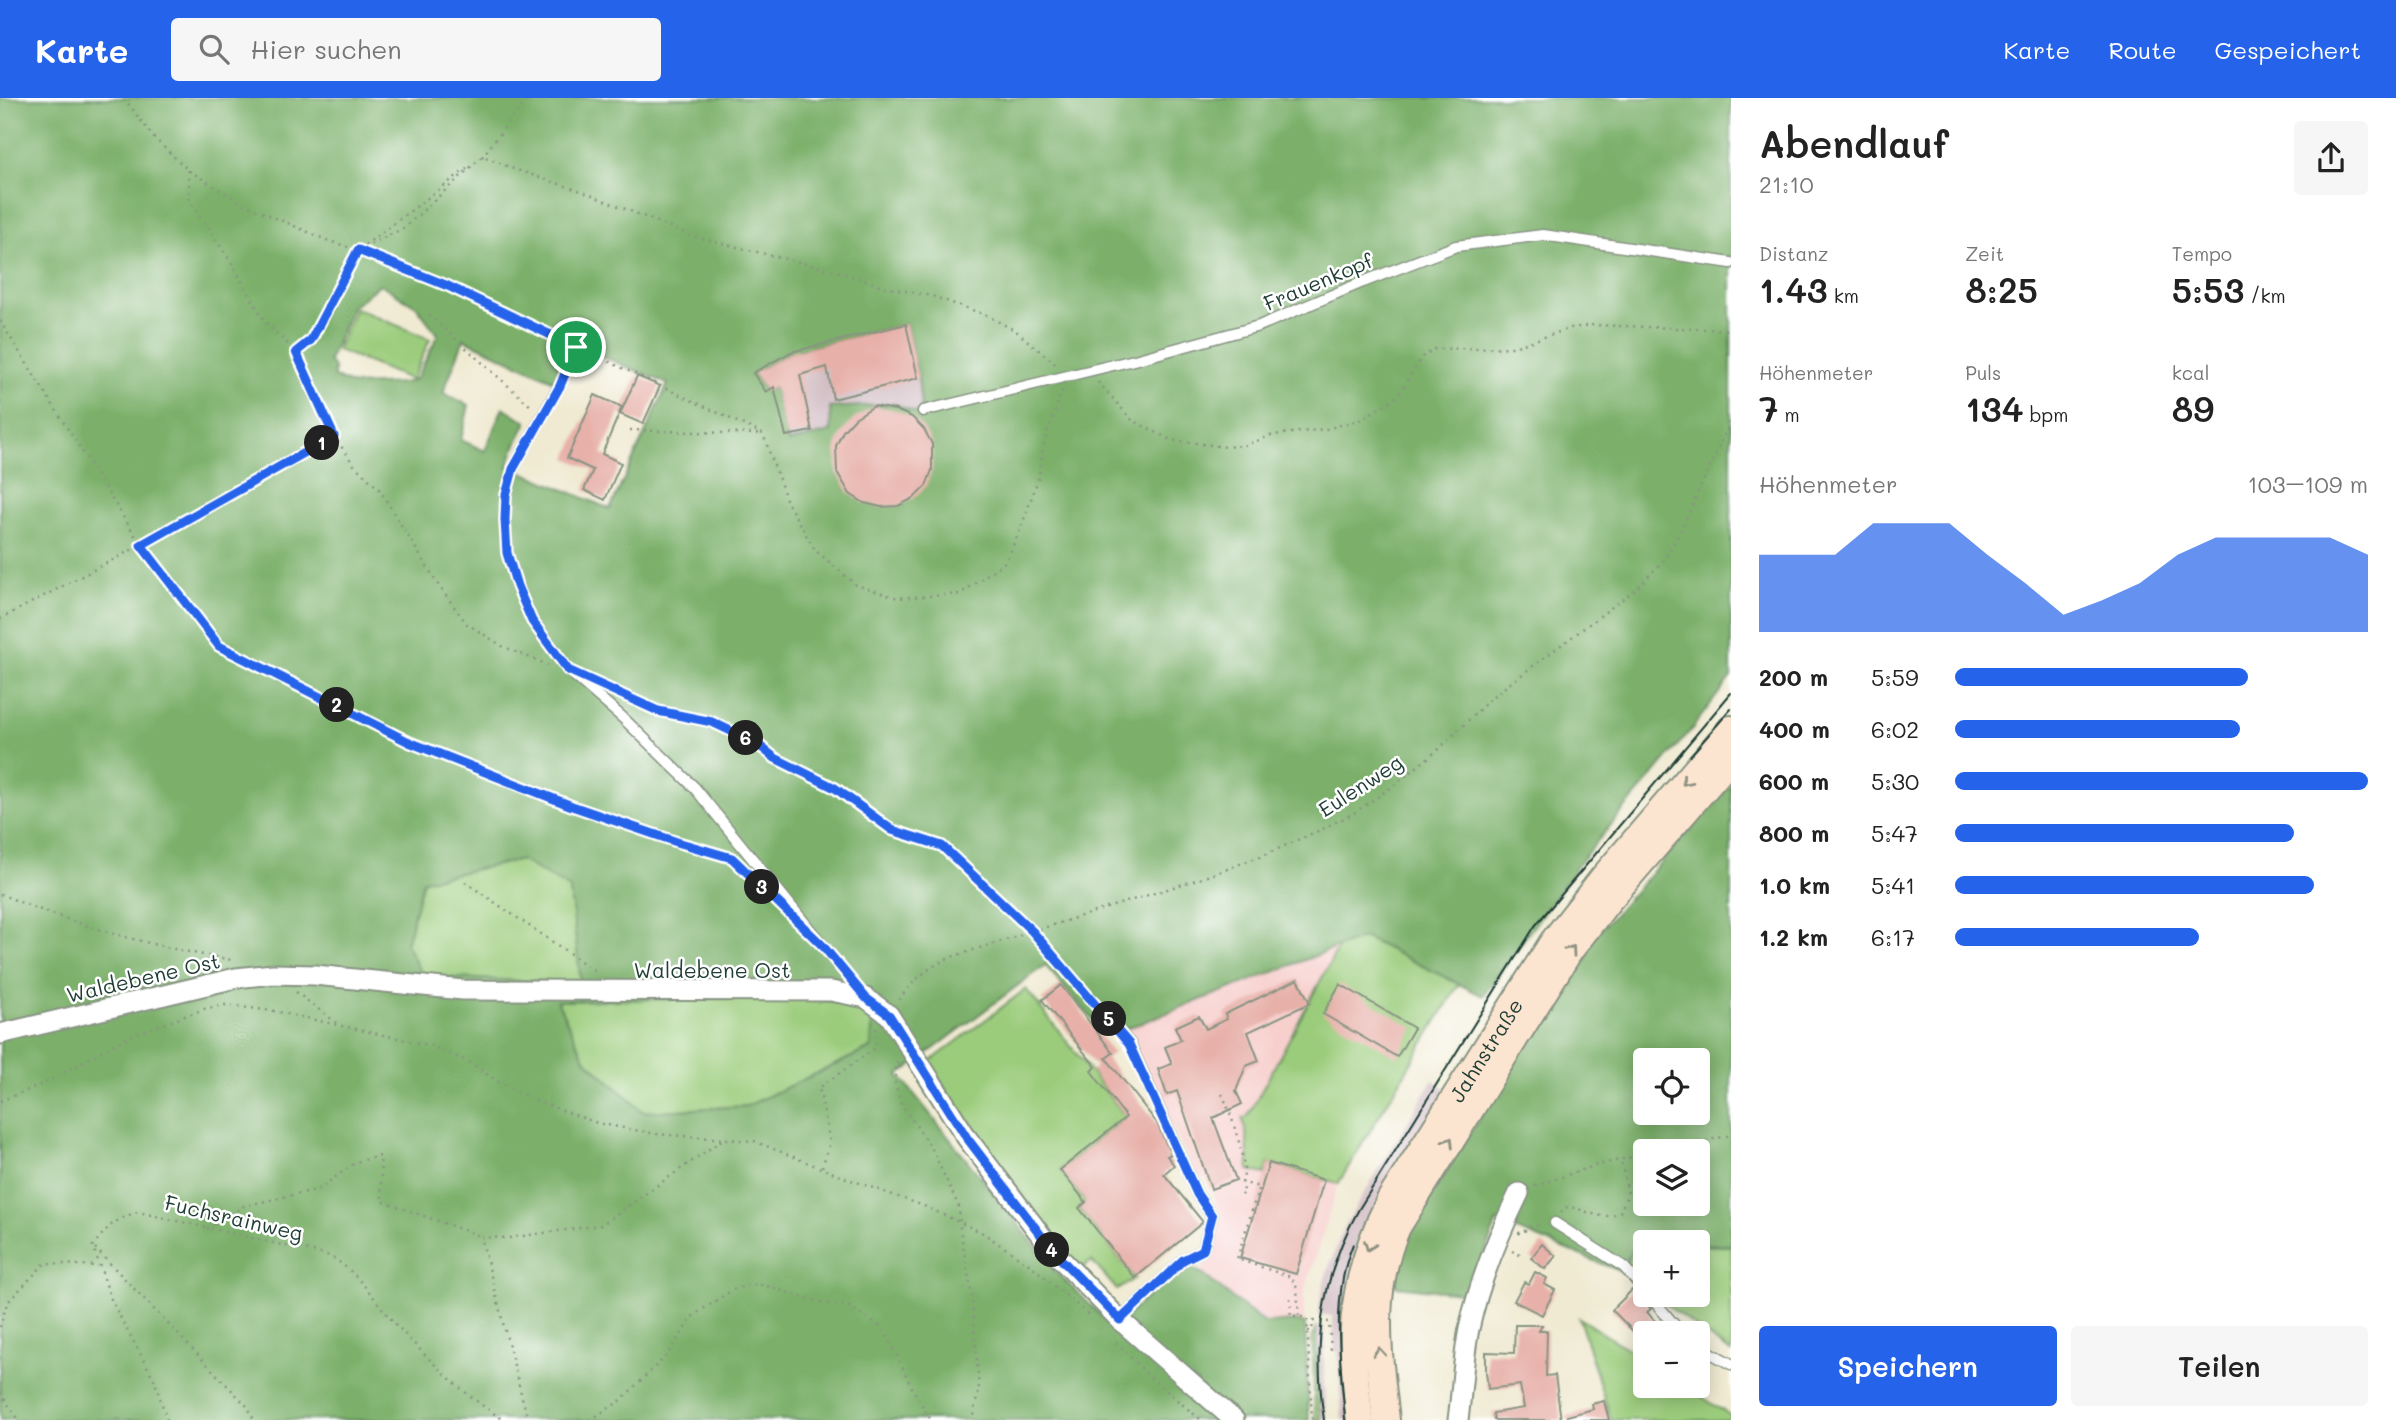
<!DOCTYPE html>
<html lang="de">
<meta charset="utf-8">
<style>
:root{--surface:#fff;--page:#f6f6f6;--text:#222;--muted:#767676;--accent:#2563eb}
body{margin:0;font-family:Mali,sans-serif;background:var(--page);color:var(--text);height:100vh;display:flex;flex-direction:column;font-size:26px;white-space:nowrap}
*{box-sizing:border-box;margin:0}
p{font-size:23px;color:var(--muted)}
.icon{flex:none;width:38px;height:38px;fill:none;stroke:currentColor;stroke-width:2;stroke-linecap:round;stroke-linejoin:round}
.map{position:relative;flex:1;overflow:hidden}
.side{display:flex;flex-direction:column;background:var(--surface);width:665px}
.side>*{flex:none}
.fabs{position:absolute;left:1633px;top:950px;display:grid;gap:14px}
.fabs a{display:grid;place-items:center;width:77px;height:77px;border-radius:7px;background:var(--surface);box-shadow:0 4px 18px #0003;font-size:35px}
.pin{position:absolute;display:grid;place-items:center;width:60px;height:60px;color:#fff;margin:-30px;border:4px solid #fff;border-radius:50%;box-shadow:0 2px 7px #0007}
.km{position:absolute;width:35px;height:35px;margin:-18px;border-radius:50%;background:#222;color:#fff;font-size:19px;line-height:35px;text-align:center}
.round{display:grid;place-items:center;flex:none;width:74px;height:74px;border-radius:7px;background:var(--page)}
.headline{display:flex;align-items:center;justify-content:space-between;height:119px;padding:0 28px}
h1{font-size:38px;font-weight:600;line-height:52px}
.figures{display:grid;grid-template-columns:repeat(3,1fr);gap:10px;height:119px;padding:7px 28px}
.figures div{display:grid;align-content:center}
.figures b{font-size:35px;font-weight:600}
.figures small{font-size:19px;font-weight:400}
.figures p{font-size:19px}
.chart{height:196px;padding:14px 28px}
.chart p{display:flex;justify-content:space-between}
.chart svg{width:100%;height:126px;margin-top:7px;fill:var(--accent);opacity:.7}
.button{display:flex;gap:14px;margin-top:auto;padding:14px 28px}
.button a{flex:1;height:80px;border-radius:7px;background:var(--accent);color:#fff;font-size:28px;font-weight:600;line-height:80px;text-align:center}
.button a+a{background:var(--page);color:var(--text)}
ul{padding:0 28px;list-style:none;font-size:23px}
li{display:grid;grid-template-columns:112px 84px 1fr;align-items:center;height:52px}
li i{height:18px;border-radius:9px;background:var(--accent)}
header{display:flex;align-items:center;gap:42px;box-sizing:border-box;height:98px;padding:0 35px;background:var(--accent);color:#fff}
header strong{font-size:33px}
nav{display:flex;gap:38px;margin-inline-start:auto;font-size:24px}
.search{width:490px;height:63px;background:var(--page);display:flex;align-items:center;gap:18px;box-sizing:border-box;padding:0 24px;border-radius:7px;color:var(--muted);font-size:26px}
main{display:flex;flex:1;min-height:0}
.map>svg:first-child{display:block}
.built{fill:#f7d0ce}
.industrial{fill:#d2bec4}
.green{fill:#9bcc7b;stroke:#5d8458;stroke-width:2}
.forest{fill:#7cb06b;stroke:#4e7650;stroke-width:2;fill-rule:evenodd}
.building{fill:#e7b0a9}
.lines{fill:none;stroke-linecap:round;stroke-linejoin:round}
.lane-casing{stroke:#889483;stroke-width:13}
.street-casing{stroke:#889483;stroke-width:23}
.secondary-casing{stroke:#889483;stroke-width:30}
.path{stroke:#889483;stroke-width:2.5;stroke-dasharray:2 5;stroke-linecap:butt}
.lane{stroke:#fff;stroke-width:10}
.street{stroke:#fff;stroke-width:19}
.secondary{stroke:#fce5d0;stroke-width:26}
.tram{stroke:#1f3d34;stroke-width:2}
.oneway{stroke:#8e9182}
.route-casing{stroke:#fff;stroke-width:14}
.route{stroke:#2563eb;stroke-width:9}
.labels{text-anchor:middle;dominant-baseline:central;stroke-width:5;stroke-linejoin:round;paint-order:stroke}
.street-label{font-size:21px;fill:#1f3d34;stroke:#fff}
</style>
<header>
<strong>Karte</strong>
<div class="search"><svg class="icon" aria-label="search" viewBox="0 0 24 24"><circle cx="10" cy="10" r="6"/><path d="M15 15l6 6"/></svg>Hier suchen</div>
<nav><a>Karte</a><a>Route</a><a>Gespeichert</a></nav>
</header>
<main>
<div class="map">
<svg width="1731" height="1322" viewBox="0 0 1731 1322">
<rect width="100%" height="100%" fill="#fff"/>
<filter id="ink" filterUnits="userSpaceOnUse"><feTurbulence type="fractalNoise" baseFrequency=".0143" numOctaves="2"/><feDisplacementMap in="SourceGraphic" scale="14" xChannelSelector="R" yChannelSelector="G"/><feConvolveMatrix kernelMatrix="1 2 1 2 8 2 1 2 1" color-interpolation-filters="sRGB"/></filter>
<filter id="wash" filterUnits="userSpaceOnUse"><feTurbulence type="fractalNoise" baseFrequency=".00686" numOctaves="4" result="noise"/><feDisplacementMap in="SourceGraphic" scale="28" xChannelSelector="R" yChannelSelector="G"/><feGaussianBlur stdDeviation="1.57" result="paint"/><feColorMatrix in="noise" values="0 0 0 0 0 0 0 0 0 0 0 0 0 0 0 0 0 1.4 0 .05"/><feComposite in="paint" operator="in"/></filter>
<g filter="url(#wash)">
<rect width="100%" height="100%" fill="#f0ead2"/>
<!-- built -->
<path class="built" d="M1364,839L1459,886L1338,1086L1304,1196V1223L1264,1225L1201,1175L1219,1112L1207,1080L1199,1082L1130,946L1128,930Z"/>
<!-- industrial -->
<path class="industrial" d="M906,226L918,280L923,317L830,310L831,334L788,344L773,289L766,294L753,275L791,254Z
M1433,982L1447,991L1349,1322H1342L1338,1253L1335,1252L1332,1218L1318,1216L1324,1183L1341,1137L1353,1114Z
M1316,1228L1324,1229L1326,1252H1324V1284L1327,1322H1320L1318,1307Z"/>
<!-- green -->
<path class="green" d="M355,210L430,241L412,282L337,252Z
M521,762L570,791L581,886L423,879L406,846L423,782Z
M1364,839L1459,886L1338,1086L1269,1065L1265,1076L1249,1072L1247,1039L1243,1021L1248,1018L1339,848Z
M1026,891L1126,1019L1060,1072L1086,1104L1079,1110L1135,1180L1117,1192L1092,1163L1078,1173L927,966Z
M805,899L844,905L873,916L871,950L747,1008L643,1014L585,961L556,902Z
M1636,1148H1645V1191L1621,1173Z
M1698,1148H1731V1255L1653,1197H1698Z
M1579,1220L1645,1262V1288H1685L1731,1318V1322H1611Z
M1316,1228L1317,1284L1320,1322H1315L1312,1237L1315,1236Z"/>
<!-- forest -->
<path class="forest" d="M0,0H1731V579L1691,632L1583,760L1483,898L1364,839L1128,930L1098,928L1045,867L899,977L1057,1175L1114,1230L1183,1165L1201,1175L1264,1225L1296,1223L1305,1226L1309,1322H0ZM380,186L416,208L438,237L416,281L404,285L354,287L334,279V270L329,263L352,209ZM906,226L918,280L922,317L894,306L830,310L831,334L788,344L774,289L766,294L753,275L791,254ZM464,241L554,283L570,245L668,286L610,411L508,368L516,346L527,324L503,309L485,353L461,342L469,307L443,295ZM521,762L570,791L581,885L423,879L406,846L423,782ZM805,899L844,905L873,916L871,950L747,1008L643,1014L585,961L557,903Z
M1731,686V1147L1645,1144V1147H1635L1620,1173L1497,1124L1469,1196L1396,1188L1400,1149L1585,849ZM1645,962H1698V1015H1645ZM1645,1054H1698V1106H1645Z"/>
<g id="blocks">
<!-- building -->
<path class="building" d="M906,226L918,280L833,301L827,269L800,277L812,333L786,338L774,289L766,294L753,275L791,254Z
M637,278L660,288L643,326L620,316Z
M595,297L622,309L602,356L621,365L605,402L584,392L593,372L567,360Z
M874,308L896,312L912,319L924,331L932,346V372L926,388L914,400L898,408L881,409L864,405L850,396L837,374L836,348L843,333L855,320Z
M1298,881L1310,905L1248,934L1259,963L1246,968L1236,993L1242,1006L1213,1020L1236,1082L1211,1091L1177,993L1167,997L1158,971L1172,966L1165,949L1181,942L1175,929L1199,918L1206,931L1227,921L1225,916Z
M1340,886L1414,930L1397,959L1323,916Z
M1061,887L1113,955L1106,960L1157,1025L1171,1056L1167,1058L1174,1067L1164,1076L1203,1124L1135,1180L1079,1110L1086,1104L1060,1072L1126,1019L1091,973L1096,969L1042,902Z
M1269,1065L1324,1082L1296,1176L1240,1160Z
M1542,1146L1556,1158L1545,1171L1531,1160Z
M1535,1174L1547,1180L1544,1186L1555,1192L1542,1217L1514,1203L1524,1184L1529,1186Z
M1632,1192L1651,1211L1647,1214L1666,1236H1645V1245L1612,1212Z
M1515,1227H1542L1539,1233H1547L1546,1278L1555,1277L1561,1322H1494L1493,1315L1524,1310L1520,1287L1488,1291L1486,1274V1254L1514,1255Z
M1604,1303L1609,1322H1567V1318L1593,1311L1592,1306Z"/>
</g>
</g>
<g filter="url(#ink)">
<use href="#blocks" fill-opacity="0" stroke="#889483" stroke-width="2"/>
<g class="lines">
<!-- lane casing -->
<g class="lane-casing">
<path id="lane" d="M560,287L513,371L506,397L505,422L507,455L517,488L532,523L568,572L623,620L694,689L864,898
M923,313L1138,261L1259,228L1363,184L1456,148L1543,137L1731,165
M1095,905L1130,946L1197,1096L1212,1118L1203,1152L1183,1162L1120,1222
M1555,1125L1624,1169L1645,1193
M1649,1197L1682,1236
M1698,1248L1731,1266"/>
</g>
<!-- street casing -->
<g class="street-casing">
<path id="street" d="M0,936L236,880L273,876L315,877L463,892L831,893L866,900L889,917L967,1040L1053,1153L1120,1222L1234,1322
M1458,1322C1462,1292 1463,1261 1469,1231C1479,1184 1498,1138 1519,1095"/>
</g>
<!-- secondary casing -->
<g class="secondary-casing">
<g id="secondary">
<path id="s1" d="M1360,1322C1347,1237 1352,1179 1390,1102L1553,844L1603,780L1731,631"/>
<path d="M1386,1322C1378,1252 1369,1195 1397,1129L1570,852L1607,804L1731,660"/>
</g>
</g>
<!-- path -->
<path class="path" d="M124,0L154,40L188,72L241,105L329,143L358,152L448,188L763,336L787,404L815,452L856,487L898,500L960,496L1006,463L1021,430L1038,381L1045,341L1063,291
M482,59L518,12L531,0
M188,72L190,103L231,164L265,224L296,254L334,338L354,367L379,391L439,488L467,526L504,549L548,567
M365,147L469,69
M358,152L404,130L483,58L514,71L581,93L692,138L843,175L889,190L932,198L986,217L1016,233L1057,267
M429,217L533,310
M0,223L141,447L219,548L409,644L572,708L677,744L732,760L740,767
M296,254L311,242L357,154
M565,275L576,249
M1098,284L1132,322L1171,342L1226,349L1245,347L1273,337L1326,331L1362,321L1398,298L1422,259L1435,251L1514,249L1571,230L1594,227L1731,232
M630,332L759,336
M0,521L141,447L334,338
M610,590L658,613L712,624L756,645L775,660L835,690L892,732L942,748L1032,833L1086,895
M465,784L598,875
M0,796C75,827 152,849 232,862
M296,894L338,926
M899,902C913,882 927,871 948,860L1199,781L1262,758L1320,732L1354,715L1392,689L1439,651L1493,598L1636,491L1664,462L1680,434L1731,322
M897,963L895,985L901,1006L931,1049L959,1109L960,1130L972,1198L979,1291L972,1322
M1222,996C1230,1012 1244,1055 1244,1073C1244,1084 1240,1082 1245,1095L1238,1099
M0,1003L43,986L127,939L207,910L225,907L274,913L429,947L469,964L497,983L539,1004L597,1025L656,1036L754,1043L848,1081L924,1108L983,1135L1033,1169L1091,1219
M1658,1054L1731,1037
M822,1069L830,1045L819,990L875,950L876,929
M1241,1084L1259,1089L1237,1161L1291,1179L1297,1190L1299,1218
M1535,1088L1597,1067L1645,1056
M1561,1115L1567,1109C1586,1110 1600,1125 1620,1114L1628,1096L1621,1062
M207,1131L244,1108L319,1091L356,1064L380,1058L382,1103L480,1138
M1518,1135H1523L1528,1129L1543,1127
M95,1150L248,1309L254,1322
M1512,1153L1522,1158
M1290,1200L1291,1218H1299L1307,1221L1312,1322
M0,1229L7,1205L45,1165L98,1168
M1308,1233H1312L1313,1223L1329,1224L1331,1252
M1116,1244L1152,1281L1201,1322
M0,1295L19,1322
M167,1322L154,1281L112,1204L93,1148C107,1129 115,1121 138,1114L330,1158C361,1176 376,1206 400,1231C427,1260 471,1304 505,1322
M528,1322L481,1139L509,1140L601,1127L722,1042
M590,1322L620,1303L667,1257L694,1217L734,1191L750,1187H763L824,1205L850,1209L878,1227L889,1241L913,1292L931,1322"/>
<!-- lane -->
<use href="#lane" class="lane"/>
<!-- street -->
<use href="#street" class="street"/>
<!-- secondary -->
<use href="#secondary" class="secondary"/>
<!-- tram -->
<path class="tram" d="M1690,658L1731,611
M1324,1322C1313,1246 1321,1178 1359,1111L1535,828L1731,595
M1345,1322C1341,1263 1330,1202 1353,1146"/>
</g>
<!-- one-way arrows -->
<defs><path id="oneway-chevron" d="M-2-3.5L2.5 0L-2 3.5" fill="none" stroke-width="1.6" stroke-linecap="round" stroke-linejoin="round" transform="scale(1.75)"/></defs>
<g class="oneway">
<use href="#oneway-chevron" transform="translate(1686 683) rotate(131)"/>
<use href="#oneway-chevron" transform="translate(1571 852) rotate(-55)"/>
<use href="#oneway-chevron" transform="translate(1449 1044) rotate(-58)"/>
<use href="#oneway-chevron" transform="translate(1369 1148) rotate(110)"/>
<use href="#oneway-chevron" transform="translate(1379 1254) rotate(-95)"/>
</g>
</g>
<g class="lines" filter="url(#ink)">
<!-- route casing -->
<g class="route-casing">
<path id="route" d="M358,152L448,188L576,249L560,288L513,371L506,397L505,422L507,455L517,488L532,523L568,572L658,613L712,624L756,645L775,660L835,690L892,732L942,748L1032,833L1129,946L1197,1096L1212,1118L1203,1152L1183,1162L1120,1222L1053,1153L967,1040L889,917L866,900L823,848L732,760L677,744L572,708L409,644L219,548L141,447L334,338L296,254L311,242Z"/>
</g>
<!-- route -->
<use href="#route" class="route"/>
</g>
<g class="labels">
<!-- street labels -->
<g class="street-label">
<text transform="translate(1318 183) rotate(-23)">Frauenkopf</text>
<text transform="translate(1360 687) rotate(-33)">Eulenweg</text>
<text x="712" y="871">Waldebene Ost</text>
<text transform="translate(143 879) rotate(-13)">Waldebene Ost</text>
<text stroke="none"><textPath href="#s1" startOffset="404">Jahnstraße</textPath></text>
<text transform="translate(234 1119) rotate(13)">Fuchsrainweg</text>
</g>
</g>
</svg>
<div class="fabs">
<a><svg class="icon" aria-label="locate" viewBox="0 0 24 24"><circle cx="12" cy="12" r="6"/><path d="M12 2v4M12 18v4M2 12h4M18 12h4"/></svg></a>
<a><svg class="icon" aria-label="layers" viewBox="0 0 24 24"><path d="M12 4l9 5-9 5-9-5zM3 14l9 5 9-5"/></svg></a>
<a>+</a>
<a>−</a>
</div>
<div class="pin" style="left:576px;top:249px;background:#1e9e55"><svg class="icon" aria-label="arrive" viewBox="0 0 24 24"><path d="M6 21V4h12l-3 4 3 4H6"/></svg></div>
<b class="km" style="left:322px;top:345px">1</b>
<b class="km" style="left:337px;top:607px">2</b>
<b class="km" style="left:762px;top:789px">3</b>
<b class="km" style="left:1052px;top:1152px">4</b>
<b class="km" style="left:1109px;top:921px">5</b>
<b class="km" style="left:746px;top:640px">6</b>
</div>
<section class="side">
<div class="headline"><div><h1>Abendlauf</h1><p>21:10</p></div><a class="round"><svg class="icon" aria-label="share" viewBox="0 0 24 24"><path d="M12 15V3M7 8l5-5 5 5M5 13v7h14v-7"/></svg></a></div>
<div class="figures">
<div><p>Distanz</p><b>1.43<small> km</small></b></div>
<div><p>Zeit</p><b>8:25</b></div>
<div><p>Tempo</p><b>5:53<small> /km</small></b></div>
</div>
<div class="figures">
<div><p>Höhenmeter</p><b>7<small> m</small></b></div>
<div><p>Puls</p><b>134<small> bpm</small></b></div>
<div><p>kcal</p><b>89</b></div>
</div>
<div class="chart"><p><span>Höhenmeter</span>103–109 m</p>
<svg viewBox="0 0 160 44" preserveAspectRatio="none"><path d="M0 44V17L10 17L20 17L30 6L40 6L50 6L60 17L70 27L80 38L90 33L100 27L110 17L120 11L130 11L140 11L150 11L160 17V44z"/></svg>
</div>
<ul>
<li><b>200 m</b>5:59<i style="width:71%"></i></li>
<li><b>400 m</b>6:02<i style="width:69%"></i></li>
<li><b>600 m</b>5:30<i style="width:100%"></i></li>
<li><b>800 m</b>5:47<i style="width:82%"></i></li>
<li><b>1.0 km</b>5:41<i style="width:87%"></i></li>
<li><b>1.2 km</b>6:17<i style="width:59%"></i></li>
</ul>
<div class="button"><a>Speichern</a><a>Teilen</a></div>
</section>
</main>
